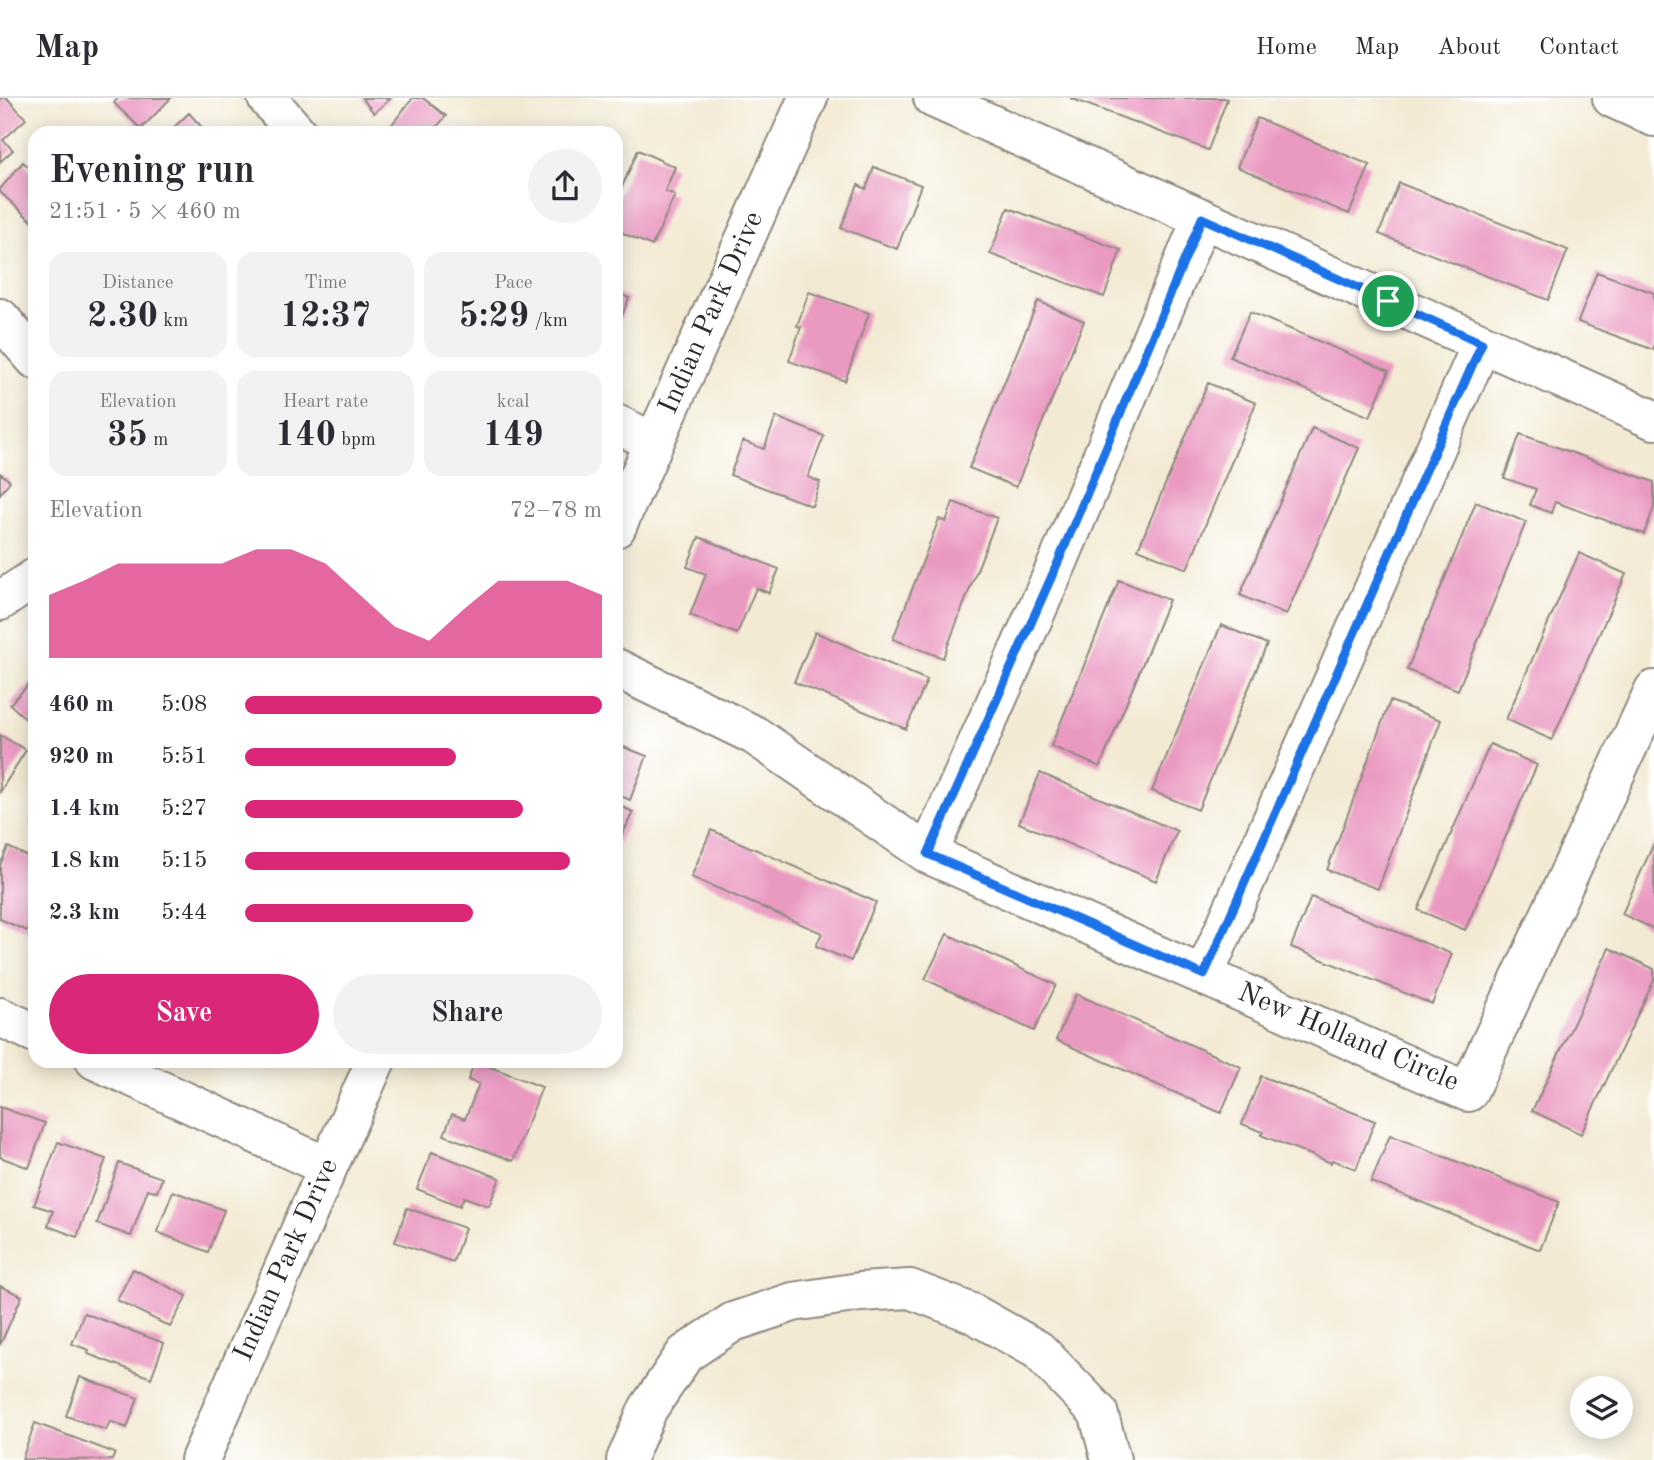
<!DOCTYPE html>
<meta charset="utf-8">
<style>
:root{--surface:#fff;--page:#f2f2f3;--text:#2b2b33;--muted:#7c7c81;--line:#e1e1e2;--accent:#db2777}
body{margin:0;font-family:"Old Standard TT",serif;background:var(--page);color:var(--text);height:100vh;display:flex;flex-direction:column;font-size:26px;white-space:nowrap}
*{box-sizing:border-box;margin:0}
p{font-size:23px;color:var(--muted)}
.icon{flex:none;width:38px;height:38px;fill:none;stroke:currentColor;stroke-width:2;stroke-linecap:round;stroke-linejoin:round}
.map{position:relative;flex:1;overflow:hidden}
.panel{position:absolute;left:28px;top:28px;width:595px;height:942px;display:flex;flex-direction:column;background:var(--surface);border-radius:21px;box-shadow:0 4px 18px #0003}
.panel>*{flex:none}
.tools{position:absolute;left:1570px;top:1278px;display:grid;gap:14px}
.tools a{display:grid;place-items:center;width:63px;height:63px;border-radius:50%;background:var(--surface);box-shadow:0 4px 18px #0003;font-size:35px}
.pin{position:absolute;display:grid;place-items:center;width:60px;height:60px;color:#fff;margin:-30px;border:4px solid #fff;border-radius:50%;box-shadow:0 2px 7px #0007}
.round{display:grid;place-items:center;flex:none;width:74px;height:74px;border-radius:37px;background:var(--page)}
.head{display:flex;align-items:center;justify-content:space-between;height:119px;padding:0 21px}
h1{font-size:38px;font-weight:700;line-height:52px}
.metrics{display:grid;grid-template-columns:repeat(3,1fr);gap:10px;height:119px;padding:7px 21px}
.metrics div{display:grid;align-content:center;border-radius:18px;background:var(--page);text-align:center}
.metrics b{font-size:35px;font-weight:700}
.metrics small{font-size:19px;font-weight:400}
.metrics p{font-size:19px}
.chart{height:196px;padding:14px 21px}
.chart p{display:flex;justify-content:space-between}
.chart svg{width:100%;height:126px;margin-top:7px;fill:var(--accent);opacity:.7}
.action{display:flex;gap:14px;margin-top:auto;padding:14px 21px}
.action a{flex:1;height:80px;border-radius:42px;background:var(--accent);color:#fff;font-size:28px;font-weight:700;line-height:80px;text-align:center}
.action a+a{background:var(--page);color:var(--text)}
ul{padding:0 21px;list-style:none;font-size:23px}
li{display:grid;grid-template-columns:112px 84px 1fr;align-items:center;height:52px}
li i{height:18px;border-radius:9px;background:var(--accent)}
header{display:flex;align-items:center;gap:42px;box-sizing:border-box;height:98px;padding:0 35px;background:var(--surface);border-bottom:2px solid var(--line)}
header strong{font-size:33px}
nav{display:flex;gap:38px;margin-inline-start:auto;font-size:24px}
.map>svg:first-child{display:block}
.building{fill:#ea99c1}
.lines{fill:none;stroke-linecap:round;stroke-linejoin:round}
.minor-casing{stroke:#8f8a80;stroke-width:42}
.minor{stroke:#fff;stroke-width:38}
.route-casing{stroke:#fff;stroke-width:14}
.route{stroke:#1a73e8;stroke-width:9}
.labels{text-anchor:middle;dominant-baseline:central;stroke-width:6;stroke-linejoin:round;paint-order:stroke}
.street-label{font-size:28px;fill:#2b2b2b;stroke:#fff}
</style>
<header>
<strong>Map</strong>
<nav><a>Home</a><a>Map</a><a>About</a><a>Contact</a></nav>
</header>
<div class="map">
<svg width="1654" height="1362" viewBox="0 0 1654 1362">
<rect width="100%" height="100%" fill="#fff"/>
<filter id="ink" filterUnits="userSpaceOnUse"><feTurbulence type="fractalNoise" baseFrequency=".0143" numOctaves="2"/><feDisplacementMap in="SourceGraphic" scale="14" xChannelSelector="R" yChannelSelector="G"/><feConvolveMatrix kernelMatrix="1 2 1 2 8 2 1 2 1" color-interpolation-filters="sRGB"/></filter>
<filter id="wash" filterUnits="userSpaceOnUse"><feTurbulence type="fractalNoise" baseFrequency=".00686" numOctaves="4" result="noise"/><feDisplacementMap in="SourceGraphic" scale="28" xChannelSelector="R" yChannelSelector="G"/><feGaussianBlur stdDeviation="1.57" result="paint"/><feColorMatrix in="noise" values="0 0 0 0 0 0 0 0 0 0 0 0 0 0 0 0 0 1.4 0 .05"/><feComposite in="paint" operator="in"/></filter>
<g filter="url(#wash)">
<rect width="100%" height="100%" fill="#f3ead4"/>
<g id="blocks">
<!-- building -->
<path class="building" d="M0,0H7L26,21L3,42L13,52L0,64Z
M118,0H171L141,31L114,5Z
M362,0H391L374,15Z
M413,0H423L446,18L432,35H385Z
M1070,0H1224L1227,1L1208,52Z
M189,15L207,35H168Z
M1257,20L1370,67L1349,116L1237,69Z
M638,52L675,69L665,93L675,97L652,148L616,132V103Z
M23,64L35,75V126L0,94V91Z
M874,69L921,87L897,151L841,130L858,87L866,91Z
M1399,85L1568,152L1548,202L1379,136Z
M1008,110L1121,152L1104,199L990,156Z
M1597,174L1654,195V252L1578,224Z
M809,194L869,215L845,283L789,263L801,229L797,228Z
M616,195L629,200L616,233Z
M1038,203L1084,223L1016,389L969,370Z
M1250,214L1389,273L1370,319L1230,259Z
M1208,285L1256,305L1187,471L1138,451Z
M776,319L824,338L808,379L820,384L812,408L730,377L743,343L764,351Z
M1312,330L1359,350L1286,517L1240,497Z
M1520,336L1654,384V409L1644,436L1555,404L1551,415L1530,407L1536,391L1504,380Z
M0,375L10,383L0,396Z
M953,404L997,420L943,560L893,541L939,421L946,424Z
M1476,404L1526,424L1458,592L1407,572Z
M699,439L779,471L769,495L756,490L737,536L690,517L706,476L687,469Z
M1579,455L1626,476L1552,642L1506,621Z
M1119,482L1169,502L1100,669L1051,648Z
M1221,527L1267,546L1198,712L1152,693Z
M815,534L927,582L906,631L794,584Z
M35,580V630L10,606Z
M1390,603L1441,622L1378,791L1327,772Z
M0,637L26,652L0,694Z
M616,646L647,658L630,702L616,696Z
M1490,646L1537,667L1465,832L1418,812Z
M1040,675L1177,733L1156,783L1019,725Z
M616,706L633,714L616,750Z
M711,732L876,804L851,863L816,848L822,835L691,779Z
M1654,745V831L1622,816Z
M8,749L35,762V815L27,833L0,821V767Z
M1311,799L1452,856L1432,906L1291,849Z
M947,836L1056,887L1034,933L925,881Z
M1609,850L1654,871V882L1581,1036L1532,1013Z
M1076,896L1241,969L1221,1015L1056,942Z
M475,963L542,989L513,1063L444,1037L452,1016L465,1021L479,986L468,982Z
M1261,978L1375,1023L1356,1071L1332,1062L1331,1065L1261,1037L1263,1034L1242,1026Z
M0,1009L45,1025L29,1070L0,1059Z
M1390,1037L1559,1104L1540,1152L1371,1084Z
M58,1044L106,1061L77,1139L48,1128L53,1113L34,1107Z
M432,1054L500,1080L489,1108L464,1099L460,1108L417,1091Z
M119,1065L162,1080L157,1094L148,1091L131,1138L97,1126Z
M173,1093L224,1112L208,1154L157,1134Z
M407,1110L465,1130L453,1164L395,1144Z
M133,1171L187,1198L170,1229L117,1202Z
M0,1188L22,1198L0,1247Z
M84,1215L164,1245L151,1280L88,1256L89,1252L72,1246Z
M80,1279L138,1300L127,1330L110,1323L106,1332L66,1318Z
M35,1325L115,1355L112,1362L22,1361Z"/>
</g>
</g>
<g filter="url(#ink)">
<use href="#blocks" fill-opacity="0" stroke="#8f8a80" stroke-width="2"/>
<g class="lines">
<!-- minor casing -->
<g class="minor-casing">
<path id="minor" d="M267,0L297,35
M933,0L1654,322
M1612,0L1654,19
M0,220L35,261
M616,326L654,344
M616,430L808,0
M0,503L35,480
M616,570L754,637L928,756L1468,994L1654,592
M928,756L1059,462L1202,120
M1204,877L1482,245
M0,919L35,935
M95,962L328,1069
M200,1362L328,1069L376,962
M626,1362L648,1311L685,1256L733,1224L793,1204L860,1194L910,1191L972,1215L1038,1252L1098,1314L1111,1362"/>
</g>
<!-- minor -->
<use href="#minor" class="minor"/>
</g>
</g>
<g class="lines" filter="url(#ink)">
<!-- route casing -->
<g class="route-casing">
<path id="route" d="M1202,120L1482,245L1204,877L928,756L1059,462Z"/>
</g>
<!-- route -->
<use href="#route" class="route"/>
</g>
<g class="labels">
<!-- street labels -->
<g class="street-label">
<text transform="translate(712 215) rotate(-66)">Indian Park Drive</text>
<text transform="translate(1348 940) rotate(23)">New Holland Circle</text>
<text transform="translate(287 1162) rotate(-66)">Indian Park Drive</text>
</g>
</g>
</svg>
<div class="tools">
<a><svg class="icon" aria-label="layers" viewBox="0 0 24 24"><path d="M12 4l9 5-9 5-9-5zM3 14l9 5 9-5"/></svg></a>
</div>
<div class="pin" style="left:1388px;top:203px;background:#1e9e55"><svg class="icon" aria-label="arrive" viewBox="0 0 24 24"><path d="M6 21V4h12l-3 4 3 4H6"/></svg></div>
<section class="panel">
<div class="head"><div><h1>Evening run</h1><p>21:51 · 5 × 460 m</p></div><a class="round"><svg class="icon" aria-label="share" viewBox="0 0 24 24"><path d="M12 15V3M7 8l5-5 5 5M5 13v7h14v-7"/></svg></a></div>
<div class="metrics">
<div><p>Distance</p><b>2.30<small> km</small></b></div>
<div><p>Time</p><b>12:37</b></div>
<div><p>Pace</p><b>5:29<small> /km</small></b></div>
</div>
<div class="metrics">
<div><p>Elevation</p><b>35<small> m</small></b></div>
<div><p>Heart rate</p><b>140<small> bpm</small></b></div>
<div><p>kcal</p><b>149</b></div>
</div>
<div class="chart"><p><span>Elevation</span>72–78 m</p>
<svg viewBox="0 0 160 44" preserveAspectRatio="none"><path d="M0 44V22L10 17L20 11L30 11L40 11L50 11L60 6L70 6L80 11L90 22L100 33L110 38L120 27L130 17L140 17L150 17L160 22V44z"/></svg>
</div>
<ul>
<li><b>460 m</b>5:08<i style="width:100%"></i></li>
<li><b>920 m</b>5:51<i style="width:59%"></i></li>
<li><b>1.4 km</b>5:27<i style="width:78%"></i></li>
<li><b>1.8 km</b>5:15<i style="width:91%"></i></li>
<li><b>2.3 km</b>5:44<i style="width:64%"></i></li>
</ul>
<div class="action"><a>Save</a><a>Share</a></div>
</section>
</div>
